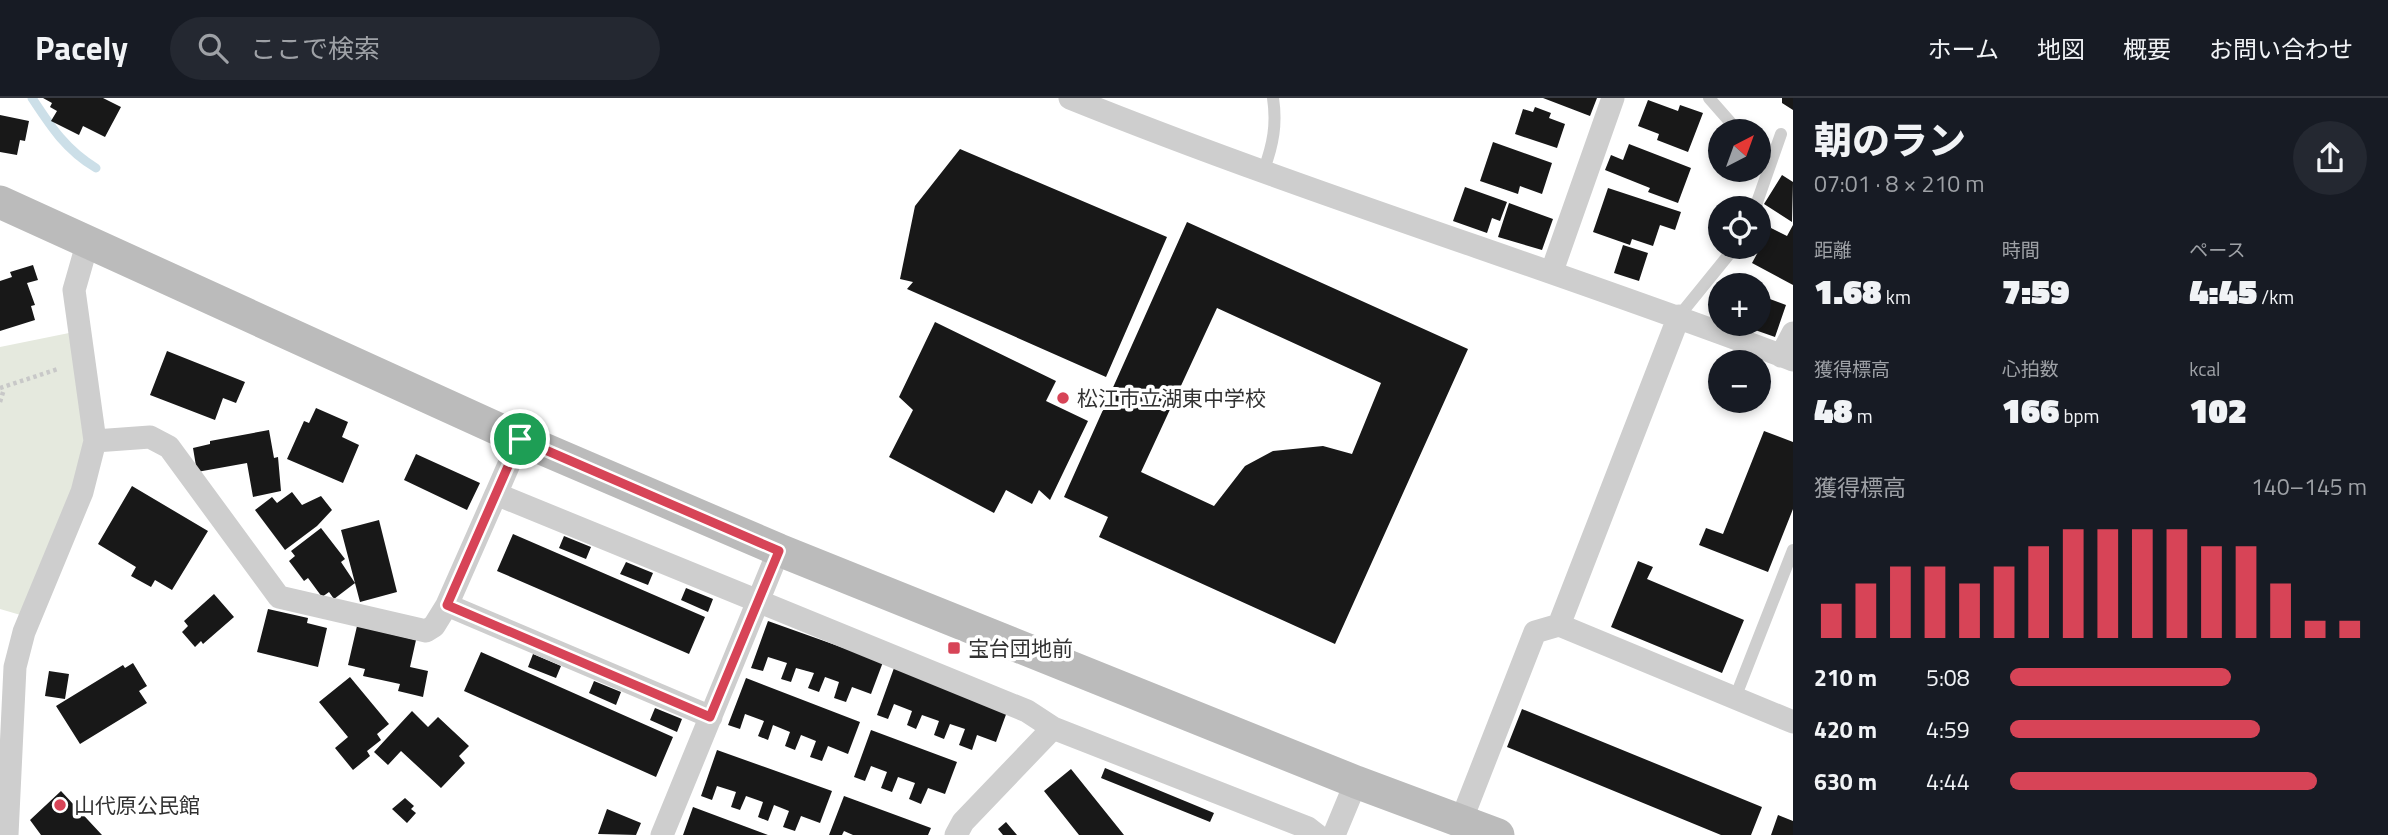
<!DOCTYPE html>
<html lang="ja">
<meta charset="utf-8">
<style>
:root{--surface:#171b24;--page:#242831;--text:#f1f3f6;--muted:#9ea1a6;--line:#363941;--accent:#d74457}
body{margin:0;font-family:"Titillium Web","Noto Sans JP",sans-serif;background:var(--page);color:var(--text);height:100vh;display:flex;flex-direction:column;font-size:26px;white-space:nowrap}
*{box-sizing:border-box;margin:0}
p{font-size:23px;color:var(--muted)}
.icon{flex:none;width:38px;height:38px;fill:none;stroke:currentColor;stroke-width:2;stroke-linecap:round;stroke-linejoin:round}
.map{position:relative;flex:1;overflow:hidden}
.sheet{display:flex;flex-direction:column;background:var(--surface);width:595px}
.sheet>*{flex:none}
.needle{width:46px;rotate:41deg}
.buttons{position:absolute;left:1708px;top:21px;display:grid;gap:14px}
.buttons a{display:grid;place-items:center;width:63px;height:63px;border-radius:50%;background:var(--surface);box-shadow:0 4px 10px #0003;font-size:35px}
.pin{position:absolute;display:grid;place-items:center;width:60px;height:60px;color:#fff;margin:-30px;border:4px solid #fff;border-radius:50%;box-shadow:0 2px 7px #0007}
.round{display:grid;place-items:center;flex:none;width:74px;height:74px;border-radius:37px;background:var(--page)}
.head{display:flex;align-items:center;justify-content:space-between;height:119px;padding:0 21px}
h1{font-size:38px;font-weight:800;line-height:52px}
.figures{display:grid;grid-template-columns:repeat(3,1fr);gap:10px;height:119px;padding:7px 21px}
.figures div{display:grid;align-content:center}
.figures b{font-size:35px;font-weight:800}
.figures small{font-size:19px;font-weight:400}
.figures p{font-size:19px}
.chart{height:196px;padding:14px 21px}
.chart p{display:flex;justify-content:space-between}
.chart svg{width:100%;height:126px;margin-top:7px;stroke:var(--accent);stroke-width:6}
ul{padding:0 21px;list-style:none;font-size:23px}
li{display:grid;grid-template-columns:112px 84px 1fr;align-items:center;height:52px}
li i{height:18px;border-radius:9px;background:var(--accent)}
header{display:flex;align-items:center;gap:42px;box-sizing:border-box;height:98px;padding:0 35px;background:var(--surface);border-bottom:2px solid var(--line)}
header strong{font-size:33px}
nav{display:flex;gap:38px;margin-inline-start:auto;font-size:24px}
.search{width:490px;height:63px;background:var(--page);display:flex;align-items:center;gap:18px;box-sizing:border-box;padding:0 24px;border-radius:38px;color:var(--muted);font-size:26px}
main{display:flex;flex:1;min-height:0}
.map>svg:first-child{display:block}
.green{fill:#e5e9de}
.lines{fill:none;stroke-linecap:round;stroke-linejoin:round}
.stream{stroke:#ccdfe8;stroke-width:9}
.building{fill:#181818;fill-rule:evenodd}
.path{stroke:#c8c8c8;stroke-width:4.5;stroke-dasharray:3.5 3.5;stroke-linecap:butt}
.lane{stroke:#cecece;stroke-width:12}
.street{stroke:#cecece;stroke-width:23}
.secondary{stroke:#bbb;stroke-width:33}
.route-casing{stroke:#fff;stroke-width:14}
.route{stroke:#d74457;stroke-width:9}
.poi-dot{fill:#d74457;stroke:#fff;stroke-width:2.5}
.labels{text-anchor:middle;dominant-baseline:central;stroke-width:7;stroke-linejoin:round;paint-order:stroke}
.poi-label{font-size:21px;fill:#313131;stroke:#fff;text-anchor:start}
</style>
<header>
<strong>Pacely</strong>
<div class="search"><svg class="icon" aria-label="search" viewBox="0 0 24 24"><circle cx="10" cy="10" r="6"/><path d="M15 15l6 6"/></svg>ここで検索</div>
<nav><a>ホーム</a><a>地図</a><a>概要</a><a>お問い合わせ</a></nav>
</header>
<main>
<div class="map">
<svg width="1793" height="737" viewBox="0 0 1793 737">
<rect width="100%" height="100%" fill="#fff"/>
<!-- green -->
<path class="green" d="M69,235L88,350L24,518L0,511V249Z"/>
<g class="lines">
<!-- stream -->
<path class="stream" d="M32,0C51,29 66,52 96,70"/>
</g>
<!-- building -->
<path class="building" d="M43,0H103L121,9L105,39L83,28L79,37L51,23L57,13L50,9L52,5Z
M1543,0H1597L1590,18Z
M1782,0H1793V12L1782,5Z
M1648,2L1678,13L1680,7L1703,15L1688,54L1657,42L1659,36L1638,28Z
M1535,9L1551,15L1549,20L1565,26L1557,50L1515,36L1523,11L1533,14Z
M0,17L29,23L25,43L20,42L17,57L0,54Z
M1493,44L1552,65L1542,96L1520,88L1518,96L1480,83Z
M1629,46L1691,70L1678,105L1648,94L1650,90L1605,72L1611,57L1623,62Z
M960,51L1167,139L1106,279L907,191L913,184L900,181L915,108Z
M1782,77L1793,84L1792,124L1764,106Z
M1465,89L1507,104L1500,123L1492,120L1487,135L1453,123Z
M1608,90L1681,114L1675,132L1660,127L1653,148L1632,141L1630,147L1593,134Z
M1509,105L1553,121L1542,152L1498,139Z
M1187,124L1468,251L1335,546L1099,439L1108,419L1064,399ZM1217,210L1381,285L1352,356L1323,348L1273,353L1245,368L1214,408L1141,374Z
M1793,127V187L1752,165L1771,130L1787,138Z
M1623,147L1648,155L1639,183L1614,175Z
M33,167L38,182L27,185L35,207L31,208L35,222L0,233V183L12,179L10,174Z
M1759,197L1786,207L1775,239L1738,226H1759Z
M935,224L1056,283L1046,303L1088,323L1050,402L1039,392L1032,406L1006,392L994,415L889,359L913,312L899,299Z
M167,253L245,284L236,305L223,300L215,322L150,297Z
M316,310L348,324L342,339L359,347L343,385L287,361L304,323L309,325Z
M269,332L274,360L278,359L281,393L253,399L247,365L197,374L193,350L210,346V343Z
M1764,333L1793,344V411L1768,474L1699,447L1706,430L1723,436Z
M416,356L480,385L467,412L404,382Z
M132,388L208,433L172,492L155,482L151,489L131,478L136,469L98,446Z
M292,394L302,407L321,398L332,412L317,428L285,452L255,412L272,399L277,405Z
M379,422L397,494L360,504L341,432Z
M321,430L345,461L341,464L355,485L334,501L329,494L322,499L308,480L304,483L289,463L295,458L291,453Z
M513,436L705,519L689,556L497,473Z
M564,438L591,449L586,461L559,450Z
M1638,463L1653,469L1647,481L1744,522L1722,575L1611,529Z
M626,464L653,475L648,487L620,476Z
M686,490L713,501L708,514L681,502Z
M214,496L234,519L203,546L201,543L195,549L182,534L188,528L184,523Z
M268,511L308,520L307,525L327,530L318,569L257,554Z
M768,523L883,564L871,596L852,589L846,604L834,600L839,584L825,579L819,594L808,590L814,575L796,570L791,584L781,581L787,565L768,559L763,573L751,570Z
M357,528L416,542L410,569L428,573L423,599L398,593L400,586L363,578L365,571L348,567Z
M481,554L673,639L656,679L464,593Z
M533,556L561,568L556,580L528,569Z
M133,565L147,588L139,593L147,605L80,646L56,608L123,567L125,570Z
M894,570L1008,611L996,644L977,637L972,652L959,647L965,631L950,626L944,641L934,637L939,623L922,617L916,631L907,627L912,613L894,606L888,621L877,617Z
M49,573L69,576L65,601L45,598Z
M350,579L389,626L377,636L381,642L367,653L370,658L353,672L335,650L348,639L319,604Z
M746,580L860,624L848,656L828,648L822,663L810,659L816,643L801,637L795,652L785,648L790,634L773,627L768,642L758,638L764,623L745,616L740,631L728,627Z
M594,583L621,594L616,607L589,595Z
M655,610L682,621L677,634L650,622Z
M1522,611L1762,709L1751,737H1721L1507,649Z
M412,613L428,629L438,619L469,648L459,658L465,665L441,690L401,653L388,667L374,654Z
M871,632L957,664L945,696L928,690L921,706L909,701L915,685L898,679L892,694L881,690L887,674L871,668L865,683L854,679Z
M717,652L832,693L820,725L801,718L795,733L783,729L789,713L774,707L768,723L758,719L763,704L746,698L740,712L731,709L736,694L717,688L712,702L701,698Z
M1105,670L1214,715L1210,724L1101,680Z
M1071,671L1124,737H1079L1044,693Z
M61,693L102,737H41L30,722Z
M844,698L931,730L928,737H853L844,733L842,737H829Z
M405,700L414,708L411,711L416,715L407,725L392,711Z
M693,709L768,737H683Z
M607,711L641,725L636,737L598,736Z
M1778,717L1793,723V737H1771Z
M1006,724L1017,737H1003L998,731Z"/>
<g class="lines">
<!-- path -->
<path class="path" d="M0,290L58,271
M0,304L4,291"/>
<!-- lane -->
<path class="lane" d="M1709,0L1738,33
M1264,71C1273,47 1277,26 1273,0
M1755,110L1781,36
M1679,218L1735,149
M1735,600L1793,452"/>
<!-- street -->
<path class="street" d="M1070,0C1308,96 1554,171 1793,262
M1552,173L1613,0
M1781,258L1793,235
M520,341L496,396L1027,613L1053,630L1308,730L1317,737
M95,343L150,339L169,349L279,499L426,533L434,528L447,507
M496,396L447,507L711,619
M1559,527L1679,218
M1461,723L1535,534L1559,527L1793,624
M7,737L15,569L24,534L82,394L95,343L74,192L88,143
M662,737L779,452
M956,737L963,724L1053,630
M1334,737L1356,684"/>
<!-- secondary -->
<path class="secondary" d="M0,104L520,341L779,452L1356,684L1498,737"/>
</g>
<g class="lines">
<!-- route casing -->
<g class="route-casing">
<path id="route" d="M520,341L779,453L710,619L447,507Z"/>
</g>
<!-- route -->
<use href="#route" class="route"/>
</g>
<!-- markers -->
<g class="poi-dot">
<circle cx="1063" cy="300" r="7"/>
<rect x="947" y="543" width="14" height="14" rx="3.5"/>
<circle cx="60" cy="707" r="7"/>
</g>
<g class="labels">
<!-- poi labels -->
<g class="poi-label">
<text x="1077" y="300">松江市立湖東中学校</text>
<text x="968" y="550">宝台団地前</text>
<text x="74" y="707">山代原公民館</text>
</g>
</g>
</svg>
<div class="buttons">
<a><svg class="needle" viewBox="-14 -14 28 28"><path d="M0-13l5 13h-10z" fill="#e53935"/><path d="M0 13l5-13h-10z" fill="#9ea1a6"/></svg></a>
<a><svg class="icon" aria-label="locate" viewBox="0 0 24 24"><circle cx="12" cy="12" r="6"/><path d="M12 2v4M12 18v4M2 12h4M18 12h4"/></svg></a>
<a>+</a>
<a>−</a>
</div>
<div class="pin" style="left:520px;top:341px;background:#1e9e55"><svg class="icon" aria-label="arrive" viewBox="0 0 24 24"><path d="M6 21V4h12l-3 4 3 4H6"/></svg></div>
</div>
<section class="sheet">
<div class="head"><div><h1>朝のラン</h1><p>07:01 · 8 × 210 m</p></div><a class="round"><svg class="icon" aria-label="share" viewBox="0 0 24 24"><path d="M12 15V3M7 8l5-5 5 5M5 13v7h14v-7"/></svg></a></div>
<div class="figures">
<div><p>距離</p><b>1.68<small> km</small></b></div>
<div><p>時間</p><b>7:59</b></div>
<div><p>ペース</p><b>4:45<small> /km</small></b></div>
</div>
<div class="figures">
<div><p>獲得標高</p><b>48<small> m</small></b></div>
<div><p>心拍数</p><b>166<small> bpm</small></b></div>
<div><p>kcal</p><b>102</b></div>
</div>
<div class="chart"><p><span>獲得標高</span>140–145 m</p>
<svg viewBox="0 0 160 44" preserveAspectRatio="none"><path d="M5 44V32M15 44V25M25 44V19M35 44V19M45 44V25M55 44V19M65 44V12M75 44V6M85 44V6M95 44V6M105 44V6M115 44V12M125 44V12M135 44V25M145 44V38M155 44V38"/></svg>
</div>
<ul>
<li><b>210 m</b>5:08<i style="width:62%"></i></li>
<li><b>420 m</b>4:59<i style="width:70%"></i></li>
<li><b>630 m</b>4:44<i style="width:86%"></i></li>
</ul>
</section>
</main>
